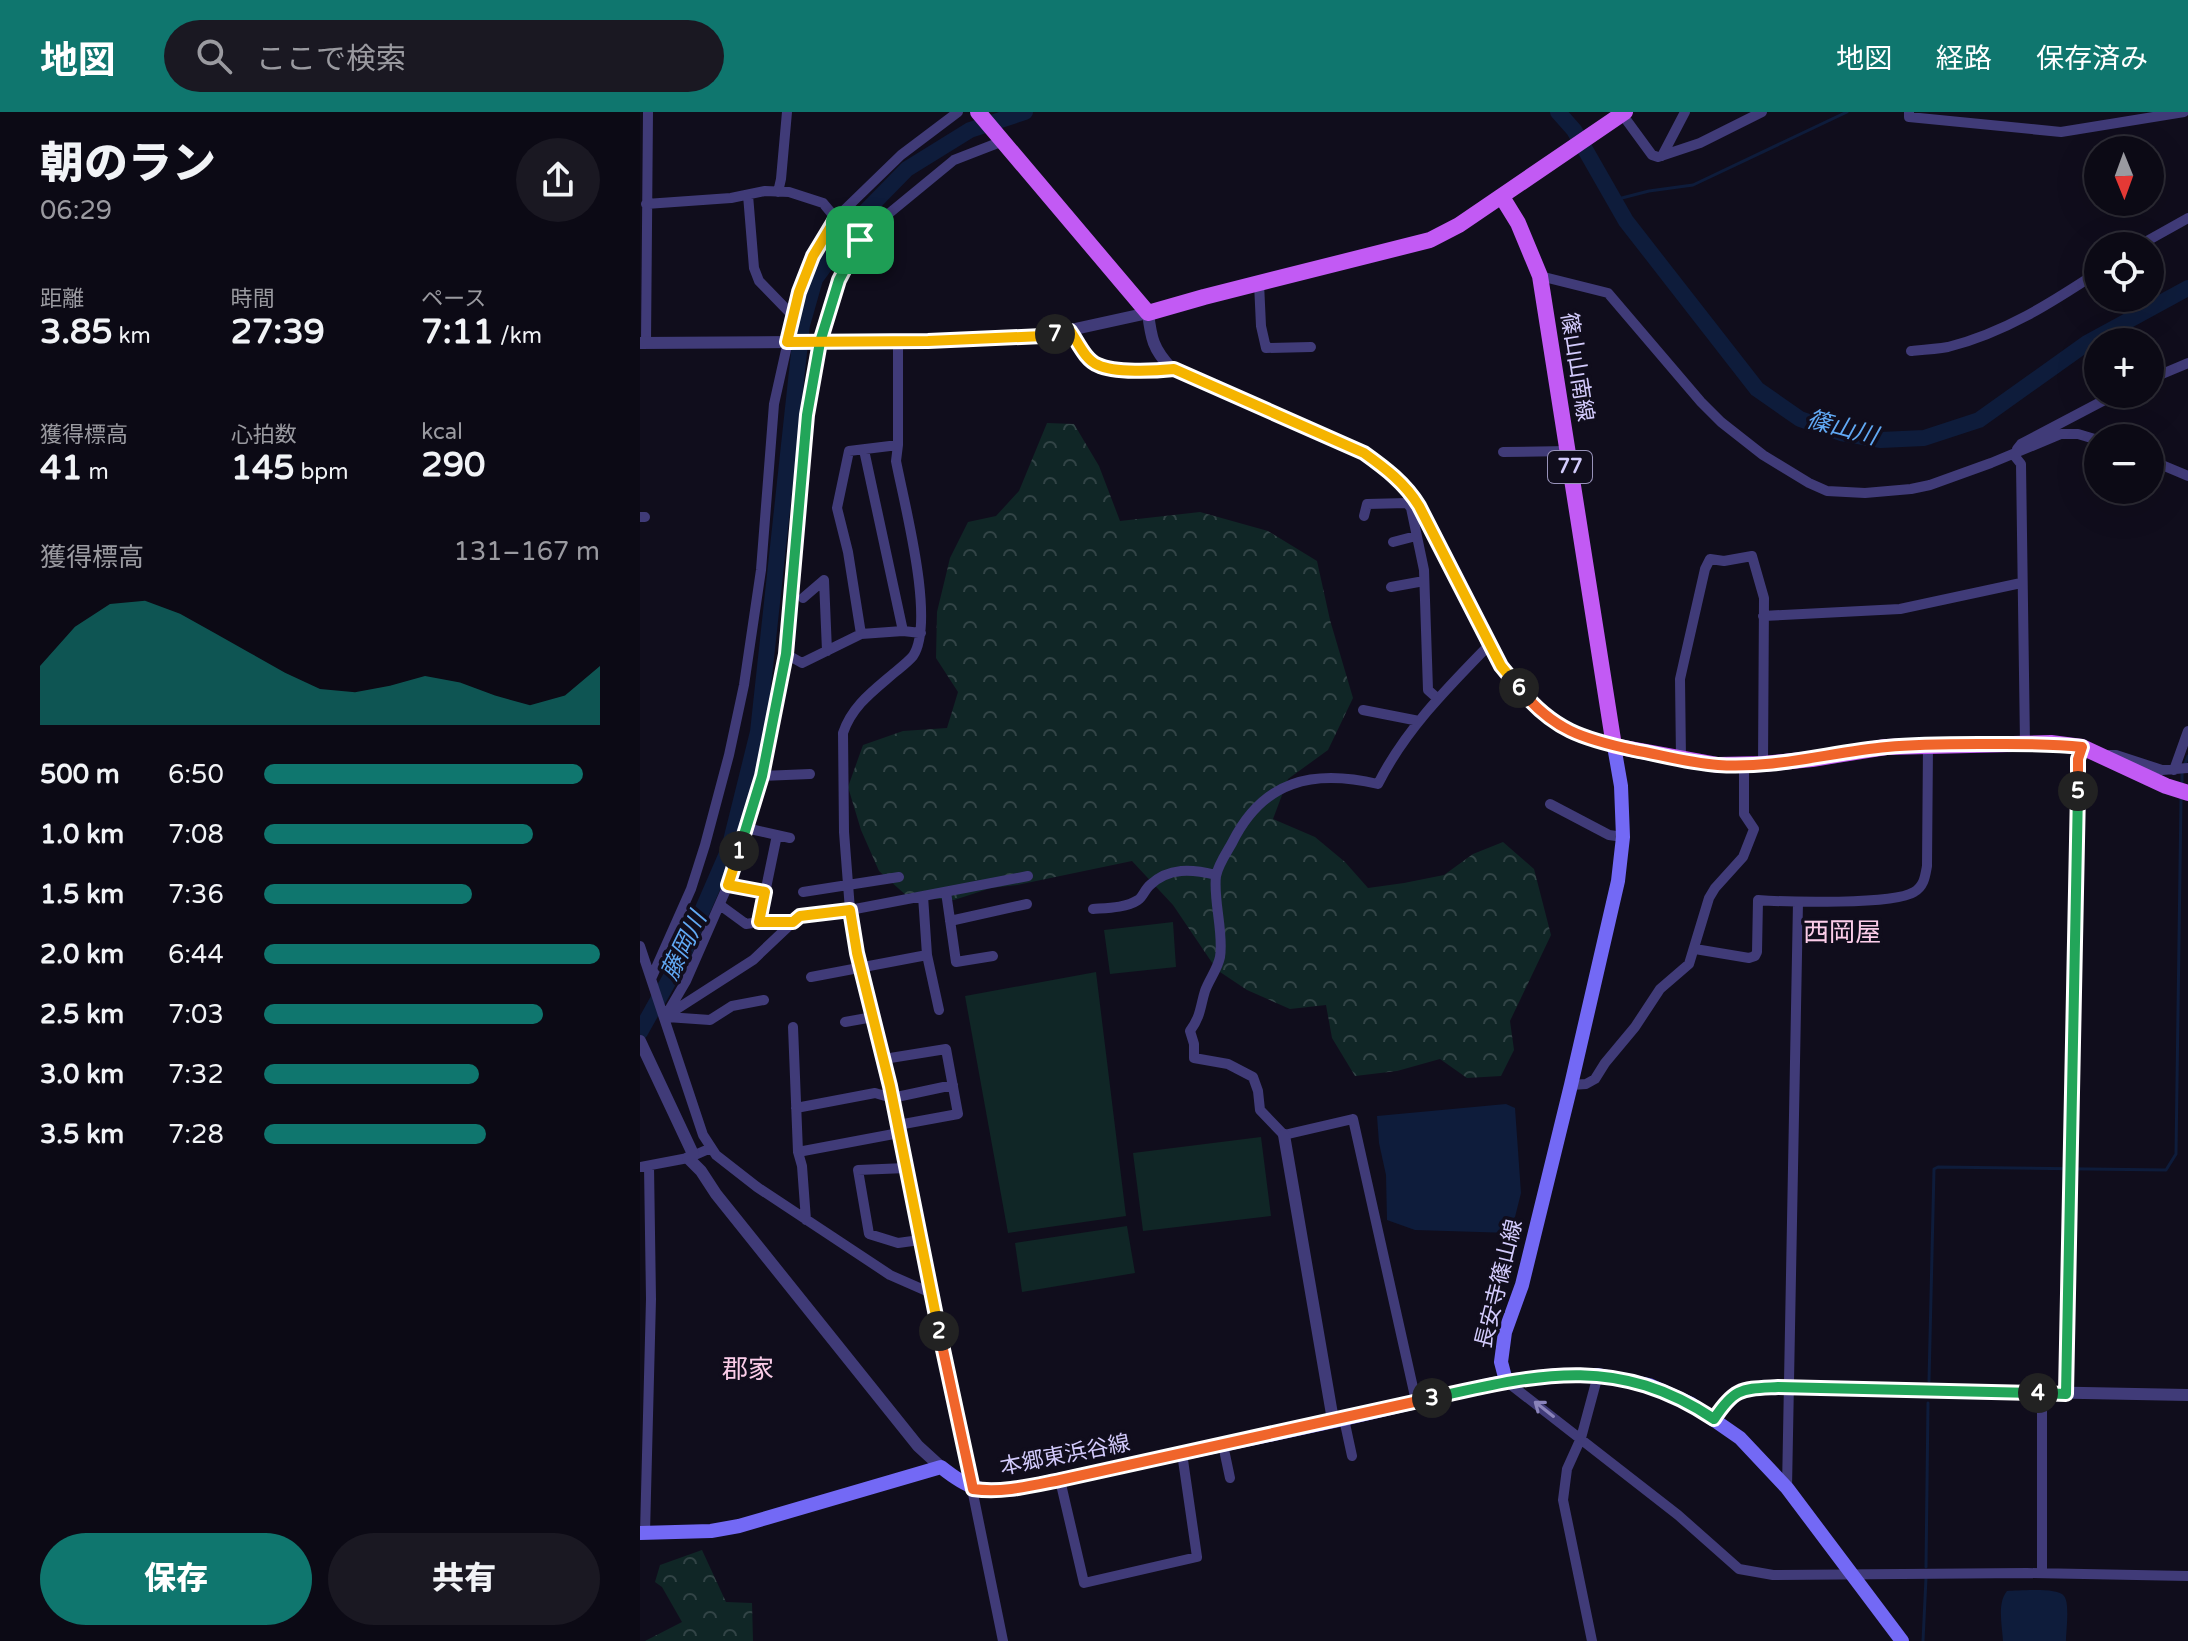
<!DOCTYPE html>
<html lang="ja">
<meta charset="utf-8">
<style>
:root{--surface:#0c0a15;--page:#1a1822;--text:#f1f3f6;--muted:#9a9aa0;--line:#2c2b34;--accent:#0f766e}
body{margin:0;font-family:"Varela Round","Noto Sans JP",sans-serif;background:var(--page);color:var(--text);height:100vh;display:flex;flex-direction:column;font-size:30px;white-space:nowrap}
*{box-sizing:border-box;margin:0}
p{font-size:26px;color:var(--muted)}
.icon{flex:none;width:44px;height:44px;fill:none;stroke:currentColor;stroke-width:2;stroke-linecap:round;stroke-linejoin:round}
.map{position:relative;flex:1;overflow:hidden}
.details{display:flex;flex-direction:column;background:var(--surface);width:640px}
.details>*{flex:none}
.needle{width:52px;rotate:179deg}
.fabs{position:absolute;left:1444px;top:24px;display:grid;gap:16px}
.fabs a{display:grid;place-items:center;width:80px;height:80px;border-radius:50%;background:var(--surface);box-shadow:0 8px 32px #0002,0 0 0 2px var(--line);font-size:40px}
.pin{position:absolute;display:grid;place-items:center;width:68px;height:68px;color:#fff;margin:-34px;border-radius:16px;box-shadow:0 4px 12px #0006}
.km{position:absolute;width:40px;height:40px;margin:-20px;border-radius:50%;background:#222;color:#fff;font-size:22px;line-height:40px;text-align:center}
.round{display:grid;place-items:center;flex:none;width:84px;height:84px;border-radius:42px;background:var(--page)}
.headline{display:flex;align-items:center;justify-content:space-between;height:136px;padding:0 40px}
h1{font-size:44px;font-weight:800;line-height:60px}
.metrics{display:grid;grid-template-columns:repeat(3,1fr);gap:12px;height:136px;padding:8px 40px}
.metrics div{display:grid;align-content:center}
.metrics b{font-size:34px;font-weight:800}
.metrics small{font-size:22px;font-weight:400}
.metrics p{font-size:22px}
.chart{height:224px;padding:16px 40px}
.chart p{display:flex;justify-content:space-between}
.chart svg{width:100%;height:144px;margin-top:8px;fill:var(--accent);opacity:.7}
.button{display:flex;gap:16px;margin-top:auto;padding:16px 40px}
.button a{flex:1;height:92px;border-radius:48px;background:var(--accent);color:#fff;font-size:32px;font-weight:800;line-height:92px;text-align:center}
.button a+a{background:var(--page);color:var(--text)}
ul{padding:0 40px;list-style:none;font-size:26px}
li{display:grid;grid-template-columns:128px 96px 1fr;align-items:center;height:60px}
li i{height:20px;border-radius:10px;background:var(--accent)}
header{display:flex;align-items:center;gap:48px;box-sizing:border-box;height:112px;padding:0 40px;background:var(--accent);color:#fff}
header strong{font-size:38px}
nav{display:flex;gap:44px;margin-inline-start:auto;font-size:28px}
.search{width:560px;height:72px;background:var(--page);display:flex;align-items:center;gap:20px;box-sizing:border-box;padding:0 28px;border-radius:44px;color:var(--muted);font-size:30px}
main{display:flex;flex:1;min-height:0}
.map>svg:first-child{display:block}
.forest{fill:url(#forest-crowns)}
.garden{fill:#102626}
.water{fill:#0e1c3b}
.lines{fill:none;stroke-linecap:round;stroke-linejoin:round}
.stream{stroke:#0e1c3b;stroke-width:3}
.river{stroke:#0e1c3b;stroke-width:16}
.minor{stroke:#403b78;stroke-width:10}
.tertiary{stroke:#403b78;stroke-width:12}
.secondary{stroke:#7369f5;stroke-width:14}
.primary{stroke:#c25af4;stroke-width:16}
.oneway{stroke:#8a83ba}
.split-1-casing{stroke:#fff;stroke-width:16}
.split-2-casing{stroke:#fff;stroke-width:16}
.split-3-casing{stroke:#fff;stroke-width:16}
.split-4-casing{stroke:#fff;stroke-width:16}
.split-5-casing{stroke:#fff;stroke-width:16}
.split-6-casing{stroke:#fff;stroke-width:16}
.split-7-casing{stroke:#fff;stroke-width:16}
.split-8-casing{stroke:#fff;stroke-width:16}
.split-1{stroke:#22a559;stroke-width:10}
.split-2{stroke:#f5b400;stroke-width:10}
.split-3{stroke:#f0652b;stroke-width:10}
.split-4{stroke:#22a559;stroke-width:10}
.split-5{stroke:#22a559;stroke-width:10}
.split-6{stroke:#f0652b;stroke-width:10}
.split-7{stroke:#f5b400;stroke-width:10}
.split-8{stroke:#f5b400;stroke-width:10}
.labels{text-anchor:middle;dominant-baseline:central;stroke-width:7;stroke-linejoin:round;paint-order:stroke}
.shield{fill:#100d1c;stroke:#9892b9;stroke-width:2}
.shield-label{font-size:20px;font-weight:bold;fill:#d3cbfc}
.street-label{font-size:22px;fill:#d3cbfc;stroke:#100d1c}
.water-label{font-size:24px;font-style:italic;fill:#61a9f4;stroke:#100d1c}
.quarter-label{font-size:26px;fill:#fccde9;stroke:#100d1c}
</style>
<header>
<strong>地図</strong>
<div class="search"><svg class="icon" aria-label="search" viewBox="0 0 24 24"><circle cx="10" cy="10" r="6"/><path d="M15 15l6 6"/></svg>ここで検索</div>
<nav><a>地図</a><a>経路</a><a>保存済み</a></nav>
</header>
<main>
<section class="details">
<div class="headline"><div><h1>朝のラン</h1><p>06:29</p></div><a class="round"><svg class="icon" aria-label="share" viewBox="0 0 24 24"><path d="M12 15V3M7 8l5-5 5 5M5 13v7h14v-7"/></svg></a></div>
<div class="metrics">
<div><p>距離</p><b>3.85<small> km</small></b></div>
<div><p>時間</p><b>27:39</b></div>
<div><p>ペース</p><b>7:11<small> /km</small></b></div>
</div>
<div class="metrics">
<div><p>獲得標高</p><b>41<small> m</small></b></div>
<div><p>心拍数</p><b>145<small> bpm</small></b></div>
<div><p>kcal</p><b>290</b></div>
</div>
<div class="chart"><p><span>獲得標高</span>131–167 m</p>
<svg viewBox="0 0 160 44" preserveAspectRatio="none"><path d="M0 44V26L10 14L20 7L30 6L40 10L50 16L60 22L70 28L80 33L90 34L100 32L110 29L120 31L130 35L140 38L150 35L160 26V44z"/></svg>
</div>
<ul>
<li><b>500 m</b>6:50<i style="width:95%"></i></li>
<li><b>1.0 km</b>7:08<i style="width:80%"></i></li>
<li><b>1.5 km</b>7:36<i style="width:62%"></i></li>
<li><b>2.0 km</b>6:44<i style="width:100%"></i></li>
<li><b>2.5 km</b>7:03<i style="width:83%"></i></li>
<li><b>3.0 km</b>7:32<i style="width:64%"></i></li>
<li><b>3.5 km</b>7:28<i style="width:66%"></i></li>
</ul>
<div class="button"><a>保存</a><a>共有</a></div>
</section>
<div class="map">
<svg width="1548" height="1529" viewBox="0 0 1548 1529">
<defs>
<pattern id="forest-crowns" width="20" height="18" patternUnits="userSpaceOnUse" patternTransform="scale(2)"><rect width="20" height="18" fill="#102626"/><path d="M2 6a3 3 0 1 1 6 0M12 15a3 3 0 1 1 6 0" fill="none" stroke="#324446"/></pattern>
</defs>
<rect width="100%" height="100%" fill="#100d1c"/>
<!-- forest -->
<path class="forest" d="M407,311L434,312L459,354L480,409L560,400L628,419L677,449L690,508L713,586L688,638L648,667L633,707L675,725L705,750L728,776L764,771L804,763L833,742L863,730L894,757L911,823L870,909L874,938L861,964L827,966L800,947L757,959L715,964L692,926L686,893L650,897L607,878L577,858L533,793L492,749L377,773L351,776L314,788L268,785L239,759L221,718L208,675L223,633L263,619L307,616L318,580L296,546L297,500L310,446L328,410L356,404L379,379Z
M62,1438L86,1490L112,1491L113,1529H5L42,1510L22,1475L15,1470L20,1453Z"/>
<!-- garden -->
<path class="garden" d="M533,810L536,855L470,862L464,818Z
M456,860L486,1104L368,1121L325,884Z
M621,1025L631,1104L503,1119L493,1041Z
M487,1114L495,1161L382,1180L375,1131Z"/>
<!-- water -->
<path class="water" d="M866,992L875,996L881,1081L871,1121L775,1118L747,1108L746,1063L739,1031L737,1004Z
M1367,1479C1378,1479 1418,1475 1424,1484C1430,1491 1426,1519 1426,1529H1363C1362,1513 1357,1491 1367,1479Z"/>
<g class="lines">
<!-- stream -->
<path class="stream" d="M974,88L1009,79L1053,73L1207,0
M1542,674V660L1548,644
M1289,1269L1294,1057L1298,1055L1526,1058L1536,1042L1541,686
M1286,1455L1288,1291
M1283,1529L1286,1466"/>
<!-- river -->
<path class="river" d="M918,0L934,18L986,109L1117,277L1160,307L1201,321L1241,328L1284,326L1339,308L1447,231L1548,176
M0,920L42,845L89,737L118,620L162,213L175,167L220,105L267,57L330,18L385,0"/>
<!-- minor -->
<path class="minor" d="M1269,0V5L1421,20L1544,0
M982,2L1012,43L1018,45L1060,31L1122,0
M1022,44L1045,0
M138,80L141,67L147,0
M108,83L114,156L119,169L153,204
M6,92L91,86L125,79L149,80L183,91L198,109L223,131
M1498,134L1548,106
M900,164L968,181L1061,290L1081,310L1123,343L1169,371L1187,379L1225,381L1271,377L1290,373L1351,351L1421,322H1438L1458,328
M619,171L621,214L626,236L671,235
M430,219C438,230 445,247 458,253C474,261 515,259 534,257
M258,229V333L256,349C264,391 296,510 273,544C268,550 260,556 254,561C233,579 212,594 203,621L204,720L210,798L217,841L250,974L363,1529
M6,231L8,0
M1271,239C1283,238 1296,237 1308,235C1364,221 1411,191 1458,160
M1510,267L1548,251
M1377,337L1381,332L1476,282
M224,338L263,519
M863,340L928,339
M1373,342L1381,352L1385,632
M1510,348L1548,364
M779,394L771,396L784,458L788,578L797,586
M724,404L727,392L767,391L771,396
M0,405H5
M753,430L776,424
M751,475L784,469
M163,486L184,468L187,539
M1123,504L1260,497L1381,471
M221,522L263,519L281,521
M146,542L162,551L221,522L208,440L197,396L209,339L258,333
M723,598L779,609
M1469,643H1476L1522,658L1548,656
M1041,647L1040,567L1065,457L1070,447L1084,449L1112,444L1124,486L1123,652
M1534,658L1548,619
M122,664L170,662
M910,692L969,723L983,725
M106,716L150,726
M88,773L125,780
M163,780L259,765
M306,780L316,850L353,844
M80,793L106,812L119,810L137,723
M453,797C466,796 486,796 498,788C503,785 505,777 510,773C529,755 552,757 576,763
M310,809L387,792
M119,810H153L160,804L210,798L388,764
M0,834L63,1023L76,1043L117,1075L250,1163L291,1181
M1055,837L1109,846L1115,844L1117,840L1118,788C1146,790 1254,793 1274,780C1284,774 1285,765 1287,754L1288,633
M287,843L299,898
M171,865L287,843L283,784
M11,867L51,777L65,733L89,643L104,573L121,458L134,292L159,180L173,144L196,106L261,43L318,0
M26,904L113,848L153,810
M25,905L46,869L88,773L122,664L148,529L157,404L167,303L180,230L199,168L210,147L241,108L314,48L363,29
M27,905L70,908L92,894L124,888
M205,910L233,905
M153,915L158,1040L162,1054L166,1108
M244,947L306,937L318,1002L258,1013
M931,973L946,972L955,967L965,951L995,915L1020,877L1049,852L1069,786L1075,776L1103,745L1114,717L1104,702V653
M156,996L235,981L252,986L313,973
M158,1040L259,1021
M0,1055L48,1046L71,1036
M266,1056L218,1058L229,1122L258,1131L280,1128
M866,1269L1038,1403L1099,1457L1133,1463L1387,1461L1548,1464
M1402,1281V1461
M1426,1282L1438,647L1442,635
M776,1289L713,1007L644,1023L620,998L618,979L613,965L588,952L554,946V932L550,919C561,904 560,895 565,879C569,868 578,856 580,845C584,821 573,788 576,764C578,753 587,740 592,731C623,668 673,657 738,672C765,618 808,575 850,532
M704,1307L712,1344
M583,1333L590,1366
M420,1368L444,1471L557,1445L542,1341
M1147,1376L1158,790
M5,1421L11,1187L9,1054
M952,1529L923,1388L927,1357L941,1326L958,1263"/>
<!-- tertiary -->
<path class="tertiary" d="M0,231L288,229L403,224L508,201C511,226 513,237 531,256L724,341C745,356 765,371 779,394L861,554L884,582L908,606L922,616L945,626L974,634
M0,929L53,1042
M644,1023L693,1308
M48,1046L61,1059L76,1082L278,1334L301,1355
M1074,1307C1094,1275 1102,1277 1138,1275L1548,1283"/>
<!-- secondary -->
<path class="secondary" d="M866,1269L861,1250L865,1220L882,1173L931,973L978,769L983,725L981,674L974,634
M0,1421L71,1419L99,1414L301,1355C330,1378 339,1380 376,1377L704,1307L866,1269L919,1263H958L984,1268L1009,1273L1051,1292L1100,1326L1147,1376L1262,1529"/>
<!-- primary -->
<path class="primary" d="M338,0L508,201L564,185L790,128L819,113L985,0
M862,85L878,111L900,164L974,634L1078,653L1123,652L1172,647L1246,635L1411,631L1442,635L1526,674L1548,681"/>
</g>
<!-- one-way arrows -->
<defs><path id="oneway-shaft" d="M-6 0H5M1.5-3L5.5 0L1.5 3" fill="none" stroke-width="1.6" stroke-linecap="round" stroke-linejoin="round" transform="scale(2)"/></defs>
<use class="oneway" href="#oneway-shaft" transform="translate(904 1297) rotate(-142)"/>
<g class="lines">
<!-- split-1 casing -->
<g class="split-1-casing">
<path id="split-1" d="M99,739L122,664L146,542L167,303L180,230L199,168L210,147L223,131L220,128"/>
</g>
<!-- split-2 casing -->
<g class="split-2-casing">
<path id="split-2" d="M99,739L88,773L125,780L119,810H153L160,804L210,798L217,841L250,974L299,1219"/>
</g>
<!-- split-3 casing -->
<g class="split-3-casing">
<path id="split-3" d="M299,1219L333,1377C363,1381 390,1374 420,1368L792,1286"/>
</g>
<!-- split-4 casing -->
<g class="split-4-casing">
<path id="split-4" d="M792,1286C899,1262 976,1242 1074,1307C1095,1275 1102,1277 1138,1275L1398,1281"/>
</g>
<!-- split-5 casing -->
<g class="split-5-casing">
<path id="split-5" d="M1398,1281L1426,1282L1438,679"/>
</g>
<!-- split-6 casing -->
<g class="split-6-casing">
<path id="split-6" d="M879,576C913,618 943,627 994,638C1021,643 1049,651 1078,653C1135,657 1191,640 1247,635C1277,632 1308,632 1339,632C1374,632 1407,631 1442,635L1438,647V679"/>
</g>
<!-- split-7 casing -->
<g class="split-7-casing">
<path id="split-7" d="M415,222L430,219C438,230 445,248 458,253C474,261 515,259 534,257L724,341C745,356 765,371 779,394L861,554L879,576"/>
</g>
<!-- split-8 casing -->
<g class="split-8-casing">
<path id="split-8" d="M220,128L196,106L173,144L159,180L147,230L288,229L403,224L415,222"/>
</g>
<!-- split-1 -->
<use href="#split-1" class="split-1"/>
<!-- split-2 -->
<use href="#split-2" class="split-2"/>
<!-- split-3 -->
<use href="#split-3" class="split-3"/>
<!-- split-4 -->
<use href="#split-4" class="split-4"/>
<!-- split-5 -->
<use href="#split-5" class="split-5"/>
<!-- split-6 -->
<use href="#split-6" class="split-6"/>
<!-- split-7 -->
<use href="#split-7" class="split-7"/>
<!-- split-8 -->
<use href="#split-8" class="split-8"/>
</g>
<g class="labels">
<!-- shield labels -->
<rect class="shield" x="908" y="339" width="44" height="32" rx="6"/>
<g class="shield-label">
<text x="930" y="355">77</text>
</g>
<!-- street labels -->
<g class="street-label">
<text transform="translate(937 255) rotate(81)">篠山山南線</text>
<text transform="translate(859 1172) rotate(-76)">長安寺篠山線</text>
<text transform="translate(425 1343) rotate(-11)">本郷東浜谷線</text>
</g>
<!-- water labels -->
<g class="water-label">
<text transform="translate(1202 316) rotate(15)">篠山川</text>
<text transform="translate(44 834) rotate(-64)">藤岡川</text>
</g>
<!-- quarter labels -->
<g class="quarter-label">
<text x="1202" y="820">西岡屋</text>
<text x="108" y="1257">郡家</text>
</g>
</g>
</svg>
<div class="fabs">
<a><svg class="needle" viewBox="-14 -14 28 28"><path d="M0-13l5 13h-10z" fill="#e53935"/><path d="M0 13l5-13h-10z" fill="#9a9aa0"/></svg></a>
<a><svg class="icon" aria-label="locate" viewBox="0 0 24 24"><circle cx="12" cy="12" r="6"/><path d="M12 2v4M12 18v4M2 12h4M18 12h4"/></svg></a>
<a>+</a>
<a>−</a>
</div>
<div class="pin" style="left:220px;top:128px;background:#1e9e55"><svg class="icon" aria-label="arrive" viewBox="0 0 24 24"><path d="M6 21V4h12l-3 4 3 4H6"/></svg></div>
<b class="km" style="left:99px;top:739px">1</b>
<b class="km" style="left:299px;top:1219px">2</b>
<b class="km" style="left:792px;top:1286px">3</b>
<b class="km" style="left:1398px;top:1281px">4</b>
<b class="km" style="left:1438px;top:679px">5</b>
<b class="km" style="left:879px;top:576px">6</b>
<b class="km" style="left:415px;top:222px">7</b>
</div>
</main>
